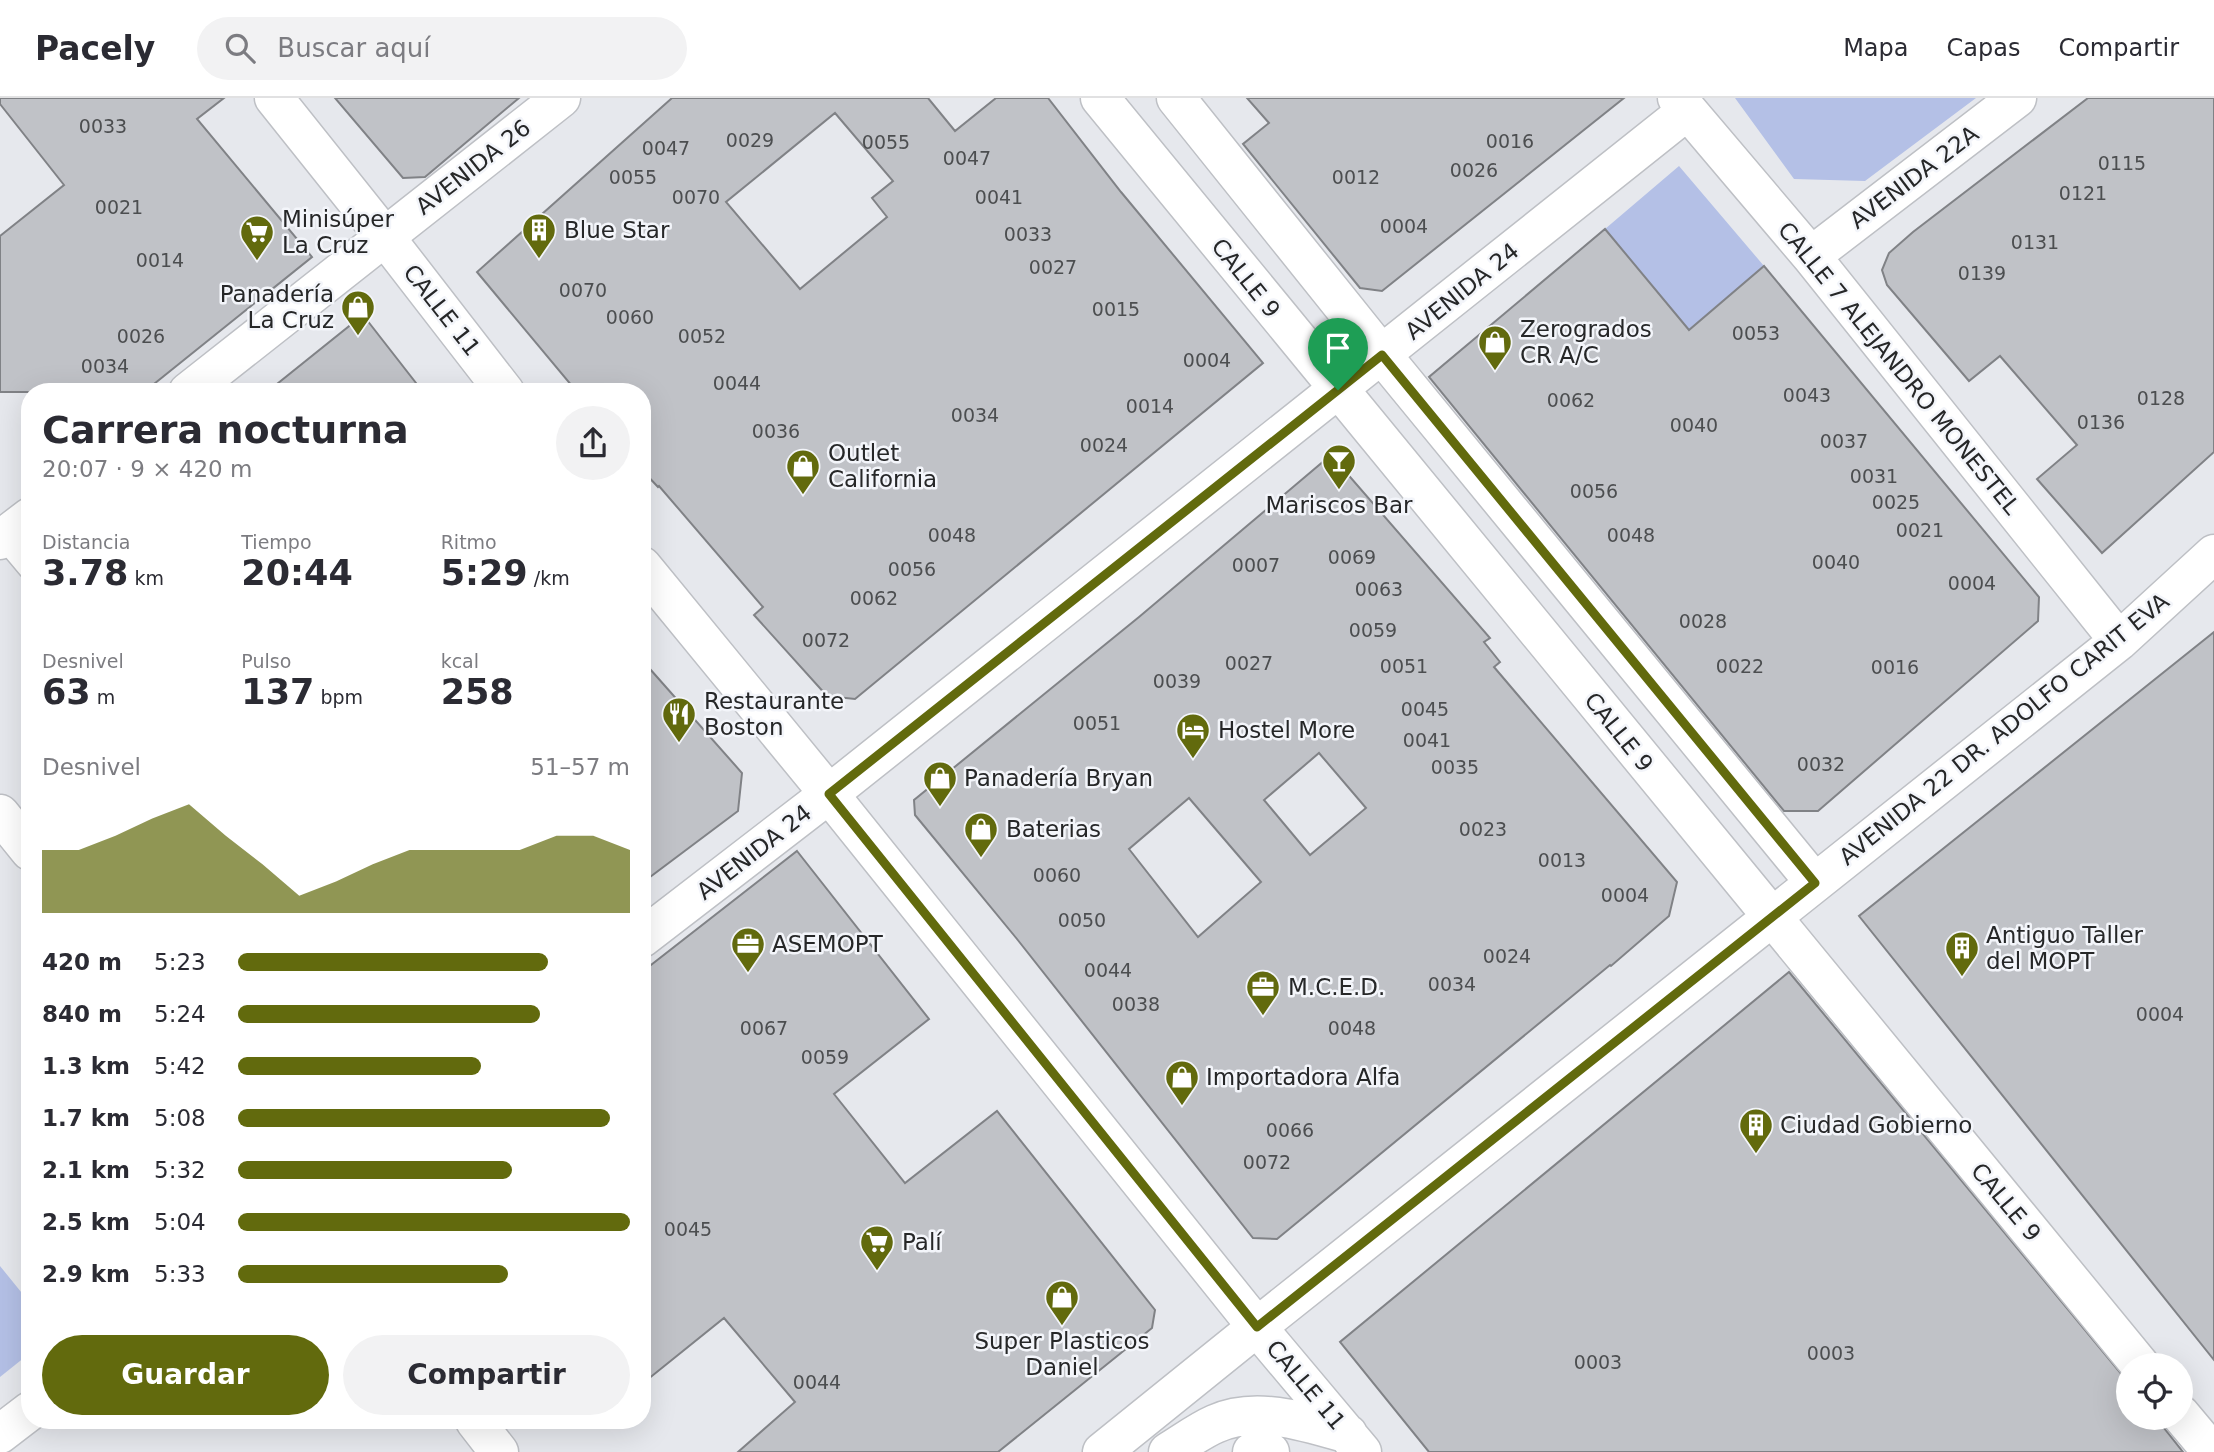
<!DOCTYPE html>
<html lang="es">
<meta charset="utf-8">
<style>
:root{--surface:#fff;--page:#f2f2f3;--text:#2b2b33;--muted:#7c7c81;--line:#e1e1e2;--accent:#626a0d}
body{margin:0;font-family:"DejaVu Sans",sans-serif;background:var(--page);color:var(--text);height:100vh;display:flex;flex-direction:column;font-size:26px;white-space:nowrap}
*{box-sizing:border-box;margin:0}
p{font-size:23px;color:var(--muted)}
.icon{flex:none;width:38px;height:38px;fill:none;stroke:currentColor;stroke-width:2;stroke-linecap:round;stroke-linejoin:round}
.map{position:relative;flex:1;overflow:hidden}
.side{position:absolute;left:21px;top:285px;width:630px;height:1046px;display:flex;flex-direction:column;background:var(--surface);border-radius:28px;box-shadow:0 7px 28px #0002}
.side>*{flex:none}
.tools{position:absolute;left:2116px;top:1255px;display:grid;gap:14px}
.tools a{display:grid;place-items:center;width:77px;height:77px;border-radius:50%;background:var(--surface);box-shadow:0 7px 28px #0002;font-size:35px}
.pin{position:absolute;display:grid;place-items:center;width:60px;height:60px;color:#fff;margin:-72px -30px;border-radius:50% 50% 50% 0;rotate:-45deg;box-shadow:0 0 7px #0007}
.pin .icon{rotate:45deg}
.round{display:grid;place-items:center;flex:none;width:74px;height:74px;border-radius:37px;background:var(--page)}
.head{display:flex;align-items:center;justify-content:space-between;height:119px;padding:0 21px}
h1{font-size:38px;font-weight:600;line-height:52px}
.metrics{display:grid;grid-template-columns:repeat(3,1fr);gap:10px;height:119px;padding:7px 21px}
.metrics div{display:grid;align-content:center}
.metrics b{font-size:35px;font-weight:600}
.metrics small{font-size:19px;font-weight:400}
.metrics p{font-size:19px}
.chart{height:196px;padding:14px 21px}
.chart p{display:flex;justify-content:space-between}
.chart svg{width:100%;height:126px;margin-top:7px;fill:var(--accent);opacity:.7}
.primary-button{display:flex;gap:14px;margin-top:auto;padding:14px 21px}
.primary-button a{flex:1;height:80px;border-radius:42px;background:var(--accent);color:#fff;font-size:28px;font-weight:600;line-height:80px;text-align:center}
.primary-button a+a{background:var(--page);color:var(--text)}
ul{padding:0 21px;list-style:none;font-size:23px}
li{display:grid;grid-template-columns:112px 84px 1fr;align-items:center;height:52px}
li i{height:18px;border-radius:9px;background:var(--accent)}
header{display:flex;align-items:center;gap:42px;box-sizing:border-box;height:98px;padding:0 35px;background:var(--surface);border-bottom:2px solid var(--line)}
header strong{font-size:33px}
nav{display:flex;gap:38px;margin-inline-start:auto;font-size:24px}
.search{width:490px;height:63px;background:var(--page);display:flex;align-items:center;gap:18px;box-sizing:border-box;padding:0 24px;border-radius:38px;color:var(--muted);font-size:26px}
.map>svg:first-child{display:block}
.green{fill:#b4c0e6}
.building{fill:#c0c2c7;stroke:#808286;stroke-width:2;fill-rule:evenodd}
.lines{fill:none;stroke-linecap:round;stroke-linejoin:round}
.service-casing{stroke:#bec0c5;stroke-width:27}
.minor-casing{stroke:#bec0c5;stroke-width:41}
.secondary-casing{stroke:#bec0c5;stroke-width:41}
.service{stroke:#fff;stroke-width:24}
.minor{stroke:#fff;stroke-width:38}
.secondary{stroke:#fff;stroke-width:38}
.route-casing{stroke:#fff;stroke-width:14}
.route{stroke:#626a0d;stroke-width:9}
.labels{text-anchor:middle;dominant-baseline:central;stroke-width:5;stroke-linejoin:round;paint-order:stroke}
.number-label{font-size:19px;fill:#4c4e50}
.street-label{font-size:23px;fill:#262728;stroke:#f3f5fa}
.poi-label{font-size:23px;fill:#262728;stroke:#f3f5fa;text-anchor:start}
</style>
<header>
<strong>Pacely</strong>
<div class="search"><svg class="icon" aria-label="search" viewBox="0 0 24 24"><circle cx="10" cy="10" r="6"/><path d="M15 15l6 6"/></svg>Buscar aquí</div>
<nav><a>Mapa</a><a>Capas</a><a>Compartir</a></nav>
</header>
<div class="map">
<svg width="2214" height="1354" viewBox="0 0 2214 1354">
<rect width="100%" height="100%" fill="#e6e8ed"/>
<!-- green -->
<path class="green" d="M1735,0H1976L1865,83L1794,81Z
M1679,68L1764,168L1689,232L1605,131Z
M0,1168L30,1205V1255L0,1279Z"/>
<!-- building -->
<path class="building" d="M0,0H224L197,21L312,159L144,294H0V138L64,87L0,6Z
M335,0H519L425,79L403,80Z
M672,0H928L955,33L996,0H1048L1121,94L1263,265L855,601L827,598L754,517L763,509L659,388L658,389L642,372V294H577L477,174ZM835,15L893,83L872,100L887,119L800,191L726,104Z
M1247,0H1624L1382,193L1360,190L1243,46L1269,25Z
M2088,0H2214V354L2102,455L2037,381L2077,347L2000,258L1969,283L1887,187L1882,172L1889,155L1913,134Z
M1605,131L1689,232L1764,168L2039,499L2038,523L1818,713H1784L1429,279Z
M363,217L423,294H267Z
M1331,357L1490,540L1484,544L1500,564L1494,569L1677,784L1669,818L1611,868L1610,867L1277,1141L1253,1140L1017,841L915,717L914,702L1139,519ZM1319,655L1366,710L1310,757L1264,702ZM1189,700L1261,784L1198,839L1129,751Z
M2214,534V1262L1859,818Z
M642,562L742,675L738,713L642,785Z
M797,753L929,921L834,996L905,1085L997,1013L1155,1212L1152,1230L998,1354H738L795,1304L724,1220L642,1286V874Z
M1789,874L2128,1284V1320H2156L2183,1354H1429L1340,1244Z"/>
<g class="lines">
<!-- service casing -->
<g class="service-casing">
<path id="service" d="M4,438L30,469"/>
</g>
<!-- minor casing -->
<g class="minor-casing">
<path id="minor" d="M1100,0L2140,1267
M1176,0L1382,257L1815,785
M1677,0L1811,158L2119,543
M1811,158L2017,0
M188,294L561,0
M0,442L30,419
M0,716L30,753
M642,840L829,696L1687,13
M1257,1229L2119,543L2214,456
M2180,1316L2212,1354
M475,1323L499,1354
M0,1336L30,1313"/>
</g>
<!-- secondary casing -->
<g class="secondary-casing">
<path id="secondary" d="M274,0L385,139L505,294
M642,468L829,696L1257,1229L1362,1354
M1102,1354L1257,1229
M1168,1354C1183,1345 1199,1333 1215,1326C1256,1307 1307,1324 1348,1336
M1252,1354H1270"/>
</g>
<!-- service -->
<use href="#service" class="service"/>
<!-- minor -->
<use href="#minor" class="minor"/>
<!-- secondary -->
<use href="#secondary" class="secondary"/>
</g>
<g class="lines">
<!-- route casing -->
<g class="route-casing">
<path id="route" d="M1382,257L1815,785L1257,1229L829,696Z"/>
</g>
<!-- route -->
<use href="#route" class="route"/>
</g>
<!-- icons -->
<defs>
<g id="building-pin" transform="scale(1.75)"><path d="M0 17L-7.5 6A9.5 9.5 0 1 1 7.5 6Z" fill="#626a0d" stroke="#f3f5fa"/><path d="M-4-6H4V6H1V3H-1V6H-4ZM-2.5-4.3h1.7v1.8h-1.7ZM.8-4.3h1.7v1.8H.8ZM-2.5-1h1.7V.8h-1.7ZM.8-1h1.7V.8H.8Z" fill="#fff"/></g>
<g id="supermarket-pin" transform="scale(1.75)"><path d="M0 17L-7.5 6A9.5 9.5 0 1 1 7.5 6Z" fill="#626a0d" stroke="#f3f5fa"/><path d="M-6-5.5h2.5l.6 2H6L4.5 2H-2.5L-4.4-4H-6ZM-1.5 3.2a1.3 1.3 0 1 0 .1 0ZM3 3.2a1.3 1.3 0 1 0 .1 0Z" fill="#fff"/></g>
<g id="shop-pin" transform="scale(1.75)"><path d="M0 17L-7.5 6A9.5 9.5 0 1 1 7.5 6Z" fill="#626a0d" stroke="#f3f5fa"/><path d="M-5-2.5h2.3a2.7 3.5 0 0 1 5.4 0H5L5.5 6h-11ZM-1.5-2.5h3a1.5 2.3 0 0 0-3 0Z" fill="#fff"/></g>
<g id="bar-pin" transform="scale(1.75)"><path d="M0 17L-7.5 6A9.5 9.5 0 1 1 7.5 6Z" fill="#626a0d" stroke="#f3f5fa"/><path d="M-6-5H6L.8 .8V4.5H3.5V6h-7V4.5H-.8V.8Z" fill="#fff"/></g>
<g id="restaurant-pin" transform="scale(1.75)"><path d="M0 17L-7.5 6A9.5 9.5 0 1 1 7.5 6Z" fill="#626a0d" stroke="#f3f5fa"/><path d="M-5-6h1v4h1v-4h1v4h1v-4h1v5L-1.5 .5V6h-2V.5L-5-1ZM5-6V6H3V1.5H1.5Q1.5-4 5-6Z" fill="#fff"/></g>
<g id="hotel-pin" transform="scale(1.75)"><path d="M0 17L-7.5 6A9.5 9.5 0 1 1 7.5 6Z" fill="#626a0d" stroke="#f3f5fa"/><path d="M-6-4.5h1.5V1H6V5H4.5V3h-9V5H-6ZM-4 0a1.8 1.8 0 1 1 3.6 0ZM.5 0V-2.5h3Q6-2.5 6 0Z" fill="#fff"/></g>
<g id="office-pin" transform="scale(1.75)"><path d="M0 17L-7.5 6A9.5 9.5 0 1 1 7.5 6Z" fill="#626a0d" stroke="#f3f5fa"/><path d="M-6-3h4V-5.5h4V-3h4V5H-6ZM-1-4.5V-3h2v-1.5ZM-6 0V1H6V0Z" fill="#fff"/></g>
</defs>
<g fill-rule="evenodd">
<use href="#building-pin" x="539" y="132"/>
<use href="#supermarket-pin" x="257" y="134"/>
<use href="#shop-pin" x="358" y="209"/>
<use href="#shop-pin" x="1495" y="244"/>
<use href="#bar-pin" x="1339" y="363"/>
<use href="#shop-pin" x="803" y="368"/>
<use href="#restaurant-pin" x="679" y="616"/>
<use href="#hotel-pin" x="1193" y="632"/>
<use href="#shop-pin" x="940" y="680"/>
<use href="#shop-pin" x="981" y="731"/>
<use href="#office-pin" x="748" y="846"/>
<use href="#building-pin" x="1962" y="850"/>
<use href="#office-pin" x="1263" y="889"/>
<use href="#shop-pin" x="1182" y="979"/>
<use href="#building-pin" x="1756" y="1027"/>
<use href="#supermarket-pin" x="877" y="1144"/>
<use href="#shop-pin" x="1062" y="1199"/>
</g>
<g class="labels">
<!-- number labels -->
<g class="number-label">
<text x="103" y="28">0033</text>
<text x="750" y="42">0029</text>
<text x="1510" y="43">0016</text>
<text x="886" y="44">0055</text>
<text x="666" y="50">0047</text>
<text x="967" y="60">0047</text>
<text x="2122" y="65">0115</text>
<text x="1474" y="72">0026</text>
<text x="633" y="79">0055</text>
<text x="1356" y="79">0012</text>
<text x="2083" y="95">0121</text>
<text x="696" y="99">0070</text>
<text x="999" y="99">0041</text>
<text x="119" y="109">0021</text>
<text x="1404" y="128">0004</text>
<text x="1028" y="136">0033</text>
<text x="2035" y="144">0131</text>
<text x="160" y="162">0014</text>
<text x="1053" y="169">0027</text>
<text x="1982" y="175">0139</text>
<text x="583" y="192">0070</text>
<text x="1116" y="211">0015</text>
<text x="630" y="219">0060</text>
<text x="1756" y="235">0053</text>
<text x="141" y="238">0026</text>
<text x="702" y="238">0052</text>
<text x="1207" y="262">0004</text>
<text x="105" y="268">0034</text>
<text x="737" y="285">0044</text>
<text x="1807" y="297">0043</text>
<text x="2161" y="300">0128</text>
<text x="1571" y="302">0062</text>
<text x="1150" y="308">0014</text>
<text x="975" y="317">0034</text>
<text x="2101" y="324">0136</text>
<text x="1694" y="327">0040</text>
<text x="776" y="333">0036</text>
<text x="1844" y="343">0037</text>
<text x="1104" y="347">0024</text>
<text x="1874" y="378">0031</text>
<text x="1594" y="393">0056</text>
<text x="1896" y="404">0025</text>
<text x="1920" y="432">0021</text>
<text x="952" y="437">0048</text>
<text x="1631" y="437">0048</text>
<text x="1352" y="459">0069</text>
<text x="1836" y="464">0040</text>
<text x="1256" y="467">0007</text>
<text x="912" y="471">0056</text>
<text x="1972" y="485">0004</text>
<text x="1379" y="491">0063</text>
<text x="874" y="500">0062</text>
<text x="1703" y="523">0028</text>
<text x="1373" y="532">0059</text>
<text x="826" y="542">0072</text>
<text x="1249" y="565">0027</text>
<text x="1404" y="568">0051</text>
<text x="1740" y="568">0022</text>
<text x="1895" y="569">0016</text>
<text x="1177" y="583">0039</text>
<text x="1425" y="611">0045</text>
<text x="1097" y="625">0051</text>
<text x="1427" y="642">0041</text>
<text x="1821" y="666">0032</text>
<text x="1455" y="669">0035</text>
<text x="1483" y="731">0023</text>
<text x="1562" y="762">0013</text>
<text x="1057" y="777">0060</text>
<text x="1625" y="797">0004</text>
<text x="1082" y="822">0050</text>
<text x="1507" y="858">0024</text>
<text x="1108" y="872">0044</text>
<text x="1452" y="886">0034</text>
<text x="1136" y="906">0038</text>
<text x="2160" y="916">0004</text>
<text x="764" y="930">0067</text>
<text x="1352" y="930">0048</text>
<text x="825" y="959">0059</text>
<text x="1290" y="1032">0066</text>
<text x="1267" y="1064">0072</text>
<text x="688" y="1131">0045</text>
<text x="1831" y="1255">0003</text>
<text x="1598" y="1264">0003</text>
<text x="817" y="1284">0044</text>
</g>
<!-- street labels -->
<g class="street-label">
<text transform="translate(473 69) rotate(-38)">AVENIDA 26</text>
<text transform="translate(1914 79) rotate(-37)">AVENIDA 22A</text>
<text transform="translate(1246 180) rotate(51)">CALLE 9</text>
<text transform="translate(1462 193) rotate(-39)">AVENIDA 24</text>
<text transform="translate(442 212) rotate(52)">CALLE 11</text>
<text transform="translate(1899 270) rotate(51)">CALLE 7 ALEJANDRO MONESTEL</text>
<text transform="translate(2004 631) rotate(-39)">AVENIDA 22 DR. ADOLFO CARIT EVA</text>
<text transform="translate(1619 634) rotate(51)">CALLE 9</text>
<text transform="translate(754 754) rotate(-38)">AVENIDA 24</text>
<text transform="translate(2006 1104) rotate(50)">CALLE 9</text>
<text transform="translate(1306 1287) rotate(50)">CALLE 11</text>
</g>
<!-- poi labels -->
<g class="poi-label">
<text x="282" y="121">Minisúper<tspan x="282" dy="26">La Cruz</tspan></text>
<text x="564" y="132">Blue Star</text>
<text x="334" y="196" text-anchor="end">Panadería<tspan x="334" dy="26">La Cruz</tspan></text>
<text x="1520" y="231">Zerogrados<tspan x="1520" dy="26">CR A/C</tspan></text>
<text x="828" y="355">Outlet<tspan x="828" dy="26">California</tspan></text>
<text x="1339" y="407" text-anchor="middle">Mariscos Bar</text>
<text x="704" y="603">Restaurante<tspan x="704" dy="26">Boston</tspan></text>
<text x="1218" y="632">Hostel More</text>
<text x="964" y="680">Panadería Bryan</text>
<text x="1006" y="731">Baterias</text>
<text x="1986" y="837">Antiguo Taller<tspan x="1986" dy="26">del MOPT</tspan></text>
<text x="772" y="846">ASEMOPT</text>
<text x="1288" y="889">M.C.E.D.</text>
<text x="1206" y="979">Importadora Alfa</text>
<text x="1780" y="1027">Ciudad Gobierno</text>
<text x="902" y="1144">Palí</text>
<text x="1062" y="1243" text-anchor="middle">Super Plasticos<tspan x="1062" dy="26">Daniel</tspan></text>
</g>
</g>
</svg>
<div class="tools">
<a><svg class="icon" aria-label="locate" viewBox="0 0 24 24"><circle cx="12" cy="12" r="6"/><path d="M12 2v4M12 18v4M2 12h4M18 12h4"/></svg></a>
</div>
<div class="pin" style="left:1338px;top:292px;background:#1e9e55"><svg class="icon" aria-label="arrive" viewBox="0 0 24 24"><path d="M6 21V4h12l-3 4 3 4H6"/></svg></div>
<section class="side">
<div class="head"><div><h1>Carrera nocturna</h1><p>20:07 · 9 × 420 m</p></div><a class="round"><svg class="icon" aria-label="share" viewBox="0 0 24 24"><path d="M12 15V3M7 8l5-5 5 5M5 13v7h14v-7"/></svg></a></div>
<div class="metrics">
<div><p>Distancia</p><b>3.78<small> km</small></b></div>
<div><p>Tiempo</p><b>20:44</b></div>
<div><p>Ritmo</p><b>5:29<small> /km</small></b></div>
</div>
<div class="metrics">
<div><p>Desnivel</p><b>63<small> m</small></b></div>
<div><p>Pulso</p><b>137<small> bpm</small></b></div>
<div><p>kcal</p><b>258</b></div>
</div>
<div class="chart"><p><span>Desnivel</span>51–57 m</p>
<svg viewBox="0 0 160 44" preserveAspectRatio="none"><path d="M0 44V22L10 22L20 17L30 11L40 6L50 17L60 27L70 38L80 33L90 27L100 22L110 22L120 22L130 22L140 17L150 17L160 22V44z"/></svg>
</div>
<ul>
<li><b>420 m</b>5:23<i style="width:79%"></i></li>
<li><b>840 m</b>5:24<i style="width:77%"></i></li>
<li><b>1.3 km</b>5:42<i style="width:62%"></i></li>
<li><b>1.7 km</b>5:08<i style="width:95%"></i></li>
<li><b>2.1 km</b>5:32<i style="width:70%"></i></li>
<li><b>2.5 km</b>5:04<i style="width:100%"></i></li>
<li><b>2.9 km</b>5:33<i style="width:69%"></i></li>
</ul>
<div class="primary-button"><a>Guardar</a><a>Compartir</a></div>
</section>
</div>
